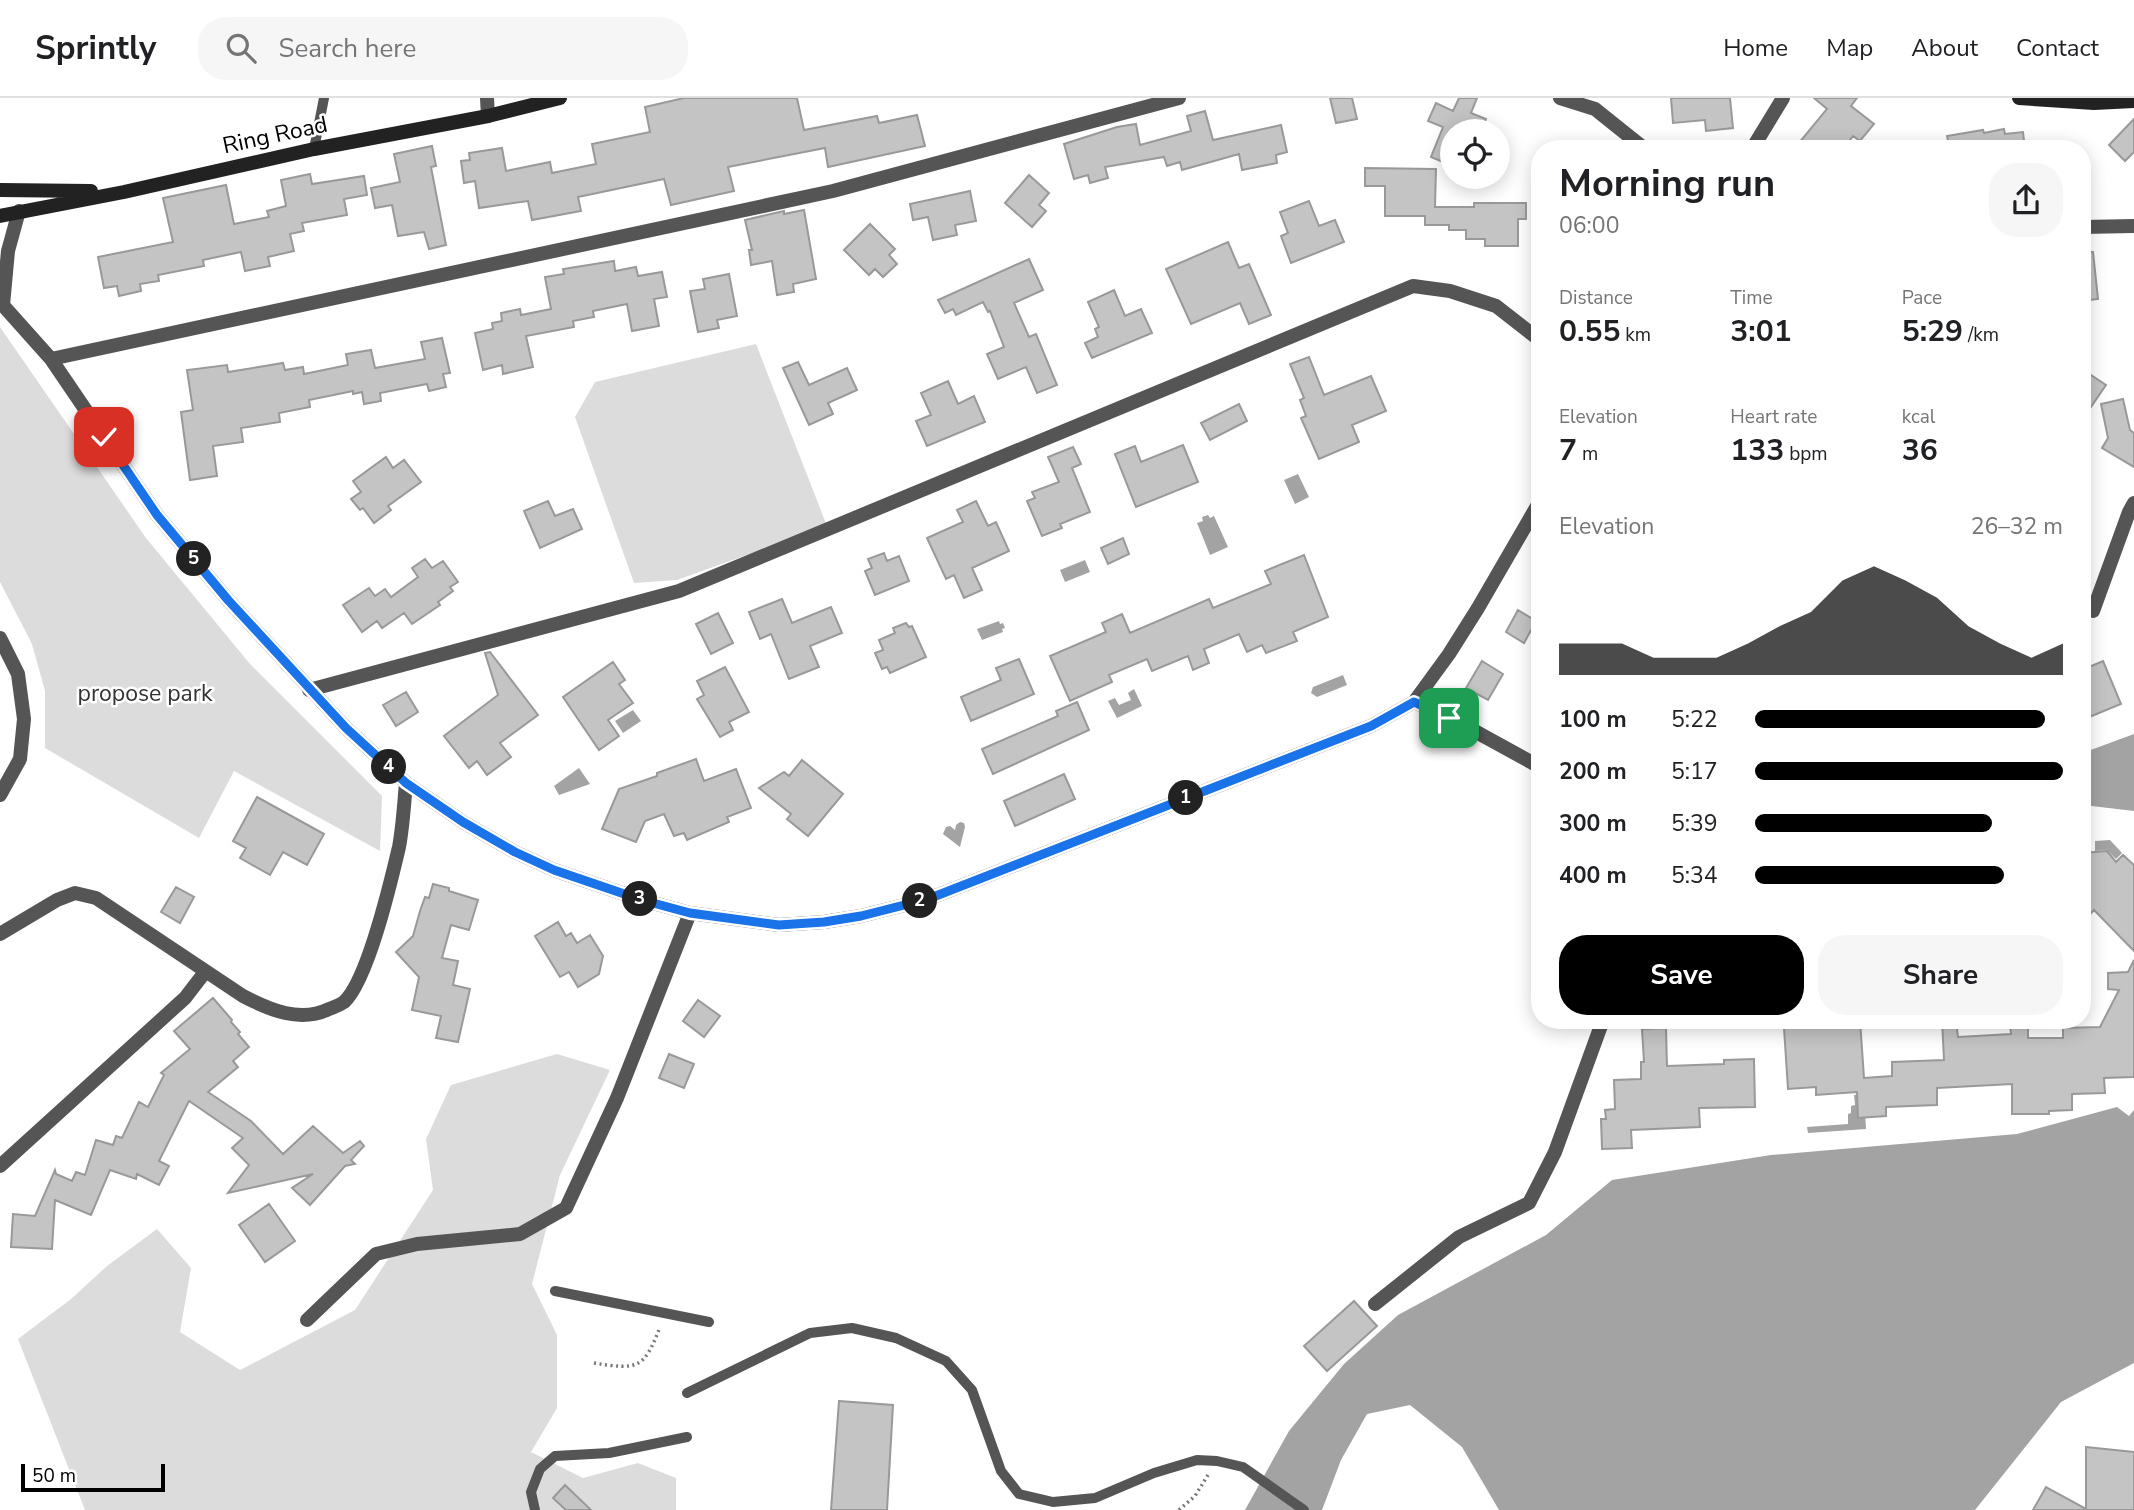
<!DOCTYPE html>
<meta charset="utf-8">
<style>
:root{--surface:#fff;--page:#f6f6f6;--text:#202124;--muted:#757577;--line:#e0e0e0;--accent:#000}
body{margin:0;font-family:"Nunito Sans",sans-serif;background:var(--page);color:var(--text);height:100vh;display:flex;flex-direction:column;font-size:26px;white-space:nowrap}
*{box-sizing:border-box;margin:0}
p{font-size:23px;color:var(--muted)}
.icon{flex:none;width:38px;height:38px;fill:none;stroke:currentColor;stroke-width:2;stroke-linecap:round;stroke-linejoin:round}
.map{position:relative;flex:1;overflow:hidden}
.side{position:absolute;left:1531px;top:42px;width:560px;height:889px;display:flex;flex-direction:column;background:var(--surface);border-radius:28px;box-shadow:0 4px 18px #0003}
.side>*{flex:none}
.fabs{position:absolute;left:1440px;top:21px;display:grid;gap:14px}
.fabs a{display:grid;place-items:center;width:70px;height:70px;border-radius:50%;background:var(--surface);box-shadow:0 4px 18px #0003;font-size:35px}
.scale{position:absolute;left:21px;bottom:18px;width:144px;box-sizing:border-box;padding-left:7px;border:4px solid #000;border-top:0;font-size:19px;line-height:24px;white-space:nowrap;color:#000;-webkit-text-stroke:5px #fff;paint-order:stroke}
.pin{position:absolute;display:grid;place-items:center;width:60px;height:60px;color:#fff;margin:-30px;border-radius:14px;box-shadow:0 4px 10px #0006}
.km{position:absolute;width:35px;height:35px;margin:-18px;border-radius:50%;background:#222;color:#fff;font-size:19px;line-height:35px;text-align:center}
.round{display:grid;place-items:center;flex:none;width:74px;height:74px;border-radius:28px;background:var(--page)}
.head{display:flex;align-items:center;justify-content:space-between;height:119px;padding:0 28px}
h1{font-size:38px;font-weight:700;line-height:52px}
.stats{display:grid;grid-template-columns:repeat(3,1fr);gap:10px;height:119px;padding:7px 28px}
.stats div{display:grid;align-content:center}
.stats b{font-size:30px;font-weight:700}
.stats small{font-size:19px;font-weight:400}
.stats p{font-size:19px}
.chart{height:196px;padding:14px 28px}
.chart p{display:flex;justify-content:space-between}
.chart svg{width:100%;height:126px;margin-top:7px;fill:var(--accent);opacity:.7}
.primary-button{display:flex;gap:14px;margin-top:auto;padding:14px 28px}
.primary-button a{flex:1;height:80px;border-radius:28px;background:var(--accent);color:#fff;font-size:28px;font-weight:700;line-height:80px;text-align:center}
.primary-button a+a{background:var(--page);color:var(--text)}
ul{padding:0 28px;list-style:none;font-size:23px}
li{display:grid;grid-template-columns:112px 84px 1fr;align-items:center;height:52px}
li i{height:18px;border-radius:9px;background:var(--accent)}
header{display:flex;align-items:center;gap:42px;box-sizing:border-box;height:98px;padding:0 35px;background:var(--surface);border-bottom:2px solid var(--line)}
header strong{font-size:33px}
nav{display:flex;gap:38px;margin-inline-start:auto;font-size:24px}
.search{width:490px;height:63px;background:var(--page);display:flex;align-items:center;gap:18px;box-sizing:border-box;padding:0 24px;border-radius:28px;color:var(--muted);font-size:26px}
.map>svg:first-child{display:block}
.green{fill:#dcdcdc}
.water{fill:#a3a3a3}
.building{fill:#c4c4c4;stroke:#999;stroke-width:2}
.lines{fill:none;stroke-linecap:round;stroke-linejoin:round}
.path{stroke:#777;stroke-width:3.5;stroke-dasharray:2 3.5;stroke-linecap:butt}
.service{stroke:#555;stroke-width:10}
.minor{stroke:#555;stroke-width:14}
.tertiary{stroke:#555;stroke-width:14}
.secondary{stroke:#222;stroke-width:14}
.route-casing{stroke:#fff;stroke-width:14}
.route{stroke:#1a73e8;stroke-width:9}
.labels{text-anchor:middle;dominant-baseline:central;stroke-width:5;stroke-linejoin:round;paint-order:stroke}
.street-label{font-size:23px;fill:#000;stroke:#fff}
.park-label{font-size:23px;fill:#333;stroke:#fff}
</style>
<header>
<strong>Sprintly</strong>
<div class="search"><svg class="icon" aria-label="search" viewBox="0 0 24 24"><circle cx="10" cy="10" r="6"/><path d="M15 15l6 6"/></svg>Search here</div>
<nav><a>Home</a><a>Map</a><a>About</a><a>Contact</a></nav>
</header>
<div class="map">
<svg width="2134" height="1412" viewBox="0 0 2134 1412">
<rect width="100%" height="100%" fill="#fff"/>
<!-- green -->
<path class="green" d="M0,229L146,440L250,566L382,698L380,753L234,673L199,740L45,650V593L32,546L0,484Z
M756,246L827,428L677,482L634,485L575,319L595,284Z
M557,956L610,972L560,1077L532,1186L557,1237V1310L531,1354L583,1380L638,1365L676,1380V1412H85L18,1241L71,1201L107,1168L157,1131L191,1170L180,1234L240,1272L355,1212L433,1092L426,1041L451,987Z"/>
<!-- water -->
<path class="water" d="M1298,376L1309,399L1295,406L1284,382Z
M1208,417L1210,420L1214,418L1228,449L1210,457L1197,425L1203,423L1202,419Z
M1085,462L1090,474L1065,484L1060,472Z
M999,523L1000,526L1003,525L1005,530L1002,531L1003,534L982,542L977,531Z
M1343,577L1347,587L1317,599L1311,595L1313,589Z
M1134,591L1142,608L1117,620L1108,603L1115,600L1119,607L1131,602L1128,595Z
M633,612L641,623L623,635L615,623Z
M2134,636V713L2083,707V652L2088,653Z
M579,670L590,686L559,697L554,688Z
M960,724L964,725L965,729L960,749L943,736L946,729L950,728L955,732L956,727Z
M2110,742L2122,755L2116,761L2107,752L2095,753V743Z
M1864,996L1866,1031L1808,1035L1807,1029L1848,1026V1016L1851,1015V1008L1855,1007L1854,997Z
M2117,1009L2129,1018L2134,1012V1265L2061,1304L1975,1412H1499L1462,1349L1410,1307L1367,1316L1341,1362L1322,1412H1245L1289,1333L1344,1266L1398,1217L1546,1137L1612,1082L1771,1057L2017,1036Z"/>
<!-- building -->
<path class="building" d="M684,0H797L804,32L877,18L879,25L917,17L925,48L828,69L825,50L728,69L734,93L671,107L664,81L578,99L581,113L532,122L528,103L479,110L475,83L464,85L461,63L470,62L469,55L502,50L506,73L550,64L552,75L596,66L592,46L650,34L645,9Z
M1330,0H1352L1357,21L1336,25Z
M1459,0H1477L1471,15L1486,21L1481,33H1452V47L1445,65L1431,59L1443,29L1428,23L1436,5L1453,13Z
M1671,0H1730L1733,30L1706,33L1705,22L1673,25Z
M1814,0H1857L1851,8L1874,26L1860,43L1853,38L1843,51H1794L1827,11Z
M1205,13L1213,42L1281,27L1287,54L1276,57L1277,65L1242,72L1239,56L1182,72L1180,64L1167,68L1164,59L1105,69L1108,80L1090,85L1088,77L1074,81L1064,46L1117,29L1136,26L1140,47L1191,33L1187,18Z
M2134,21V54L2125,63L2109,47Z
M2004,31L2005,36L2023,34L2025,51H1950L1947,38L1983,32L1984,35Z
M432,48L436,68L431,69L446,147L429,151L424,134L398,138L392,107L375,110L371,90L400,84L394,56Z
M1365,70L1436,71L1435,109H1474V105H1526V121H1518V148H1485V141H1466V132H1449V127H1425V118H1385V88H1365Z
M310,76L312,86L364,78L367,97L344,101L347,117L302,125L304,133L290,136L294,153L268,159L270,168L245,173L241,154L203,162L204,168L158,177L159,183L140,186L141,193L119,198L117,188L104,190L98,159L173,144L163,100L226,87L234,126L269,119L267,113L286,108L281,82Z
M1029,77L1049,95L1039,107L1046,113L1032,129L1005,105Z
M970,93L976,123L955,127L957,137L933,142L928,119L913,122L910,106Z
M1309,103L1319,128L1335,122L1344,144L1291,165L1281,138L1288,135L1280,114Z
M804,112L816,181L793,186L794,194L777,197L772,163L751,167L749,152H752L745,122L784,113V116Z
M870,126L895,151L889,157L897,166L883,179L875,171L869,177L844,152Z
M1228,144L1239,170L1249,166L1271,217L1249,226L1240,205L1191,226L1166,171Z
M2082,154H2093L2098,201L2082,203Z
M1029,161L1043,192L1014,205L1029,239L1036,236L1057,287L1037,295L1026,269L998,281L987,256L1004,249L990,213L988,214L983,204L956,217L953,211L945,215L938,202Z
M614,163L615,173L636,169L638,178L662,174L667,199L654,201L659,228L632,233L627,206L593,213L594,219L573,223L574,229L526,238L533,269L503,276L502,267L483,272L475,235L493,231L492,225L502,223L501,215L520,211L521,217L551,211L545,179L564,176L563,171Z
M729,176L737,218L717,222L719,230L698,234L690,193L705,191L703,181Z
M1114,192L1125,218L1141,211L1152,235L1092,260L1085,245L1098,239L1095,231L1099,229L1088,204Z
M442,240L450,275L443,276L446,289L429,293L427,286L380,295L381,303L364,306L362,294L353,296V293L309,302L310,309L279,315L280,324L241,330L243,344L213,348L217,378L190,382L181,314L193,312L187,272L227,267L228,274L283,265L285,272L303,269L304,276L348,267L346,256L371,252L375,270L425,261L421,244Z
M1309,259L1324,297L1371,278L1386,313L1352,327L1359,344L1319,361L1301,320L1306,318L1300,302L1304,300L1290,266Z
M798,264L809,287L847,270L857,292L828,305L833,316L809,327L783,270Z
M2091,277L2106,287L2082,322V290Z
M948,283L958,306L974,298L985,324L927,348L916,323L931,317L921,295Z
M2123,301L2130,332L2134,335V369L2102,350L2108,340L2101,306Z
M1239,306L1247,323L1210,342L1201,325Z
M1183,347L1198,384L1136,409L1115,356L1135,348L1141,364Z
M1073,349L1081,366L1072,370L1090,414L1060,426L1062,430L1042,438L1027,403L1035,400L1032,394L1059,384L1048,359Z
M386,359L393,370L404,362L421,384L388,408L391,412L374,425L363,410L360,412L351,401L361,394L353,383Z
M548,403L555,418L573,411L582,431L540,450L524,413Z
M976,403L988,428L996,424L1009,453L972,470L982,492L964,500L954,477L946,481L927,440L963,424L957,412Z
M1123,440L1129,456L1108,466L1101,450Z
M884,455L887,463L899,458L909,483L875,497L865,473L872,470L868,461Z
M1304,457L1328,519L1293,534L1297,543L1266,555L1262,547L1247,554L1239,536L1204,551L1209,565L1193,572L1188,558L1152,573L1147,561L1109,577L1112,584L1070,603L1050,558L1106,534L1102,525L1122,516L1130,535L1209,501L1213,510L1271,486L1265,473Z
M425,461L432,470L443,463L458,484L450,489L453,493L438,504L440,507L412,526L404,515L382,530L377,523L362,534L343,507L369,490L375,498L385,491L391,499L418,479L412,470Z
M782,501L792,525L831,509L842,535L810,548L819,569L789,581L771,536L760,541L749,514Z
M1518,512L1536,523L1524,545L1506,534Z
M718,515L733,545L711,556L696,526Z
M906,525L909,529L912,528L926,559L890,575L887,569L882,571L875,555L883,552L879,542L895,535L893,530Z
M490,554L538,617L500,645L511,659L487,677L477,663L469,670L444,638L498,597L485,555Z
M1019,561L1034,596L971,623L961,599L1001,582L996,570Z
M1482,563L1503,576L1488,602L1466,590Z
M2103,563L2121,606L2082,622V572Z
M613,564L625,582L619,586L633,605L608,622L619,638L599,652L563,599Z
M725,569L749,614L729,624L733,632L720,639L697,601L704,597L697,583Z
M406,594L418,614L396,628L383,607Z
M1077,604L1089,632L993,676L982,651L1058,618L1056,613Z
M696,661L704,683L736,671L751,710L727,719L729,724L687,742L684,735L674,738L664,716L645,723L636,744L602,731L619,691L657,678V675Z
M802,662L843,696L808,738L787,721L791,716L759,690L784,674L789,678Z
M1064,676L1075,701L1015,728L1004,703Z
M257,699L324,736L307,767L283,754L270,777L240,760L246,750L233,743Z
M2107,753L2116,764L2123,757L2134,767V853L2094,812L2082,825V755Z
M433,786L449,790V793L478,802L469,832L451,827L442,860L458,863L453,887L470,891L458,944L436,940L441,918L412,912L419,879L396,854L413,838L420,813L425,799L429,800Z
M176,789L194,799L180,825L161,814Z
M558,824L566,838L571,835L577,845L590,837L603,858L599,876L578,889L569,874L560,879L535,838Z
M2134,862V979L2104,980L2105,995L2072,996V1012L2049,1013V1016H2012V986L1937,990V1007L1886,1009V1018L1858,1020L1857,994L1816,997V989L1788,991L1784,930H1793V922H1860L1864,980L1892,978V964L1944,962L1942,922H1956L1958,939L2011,936L2010,926L2028,925V940H2063V930L2100,929L2119,892L2108,891V875L2128,874Z
M213,900L232,922L231,924L240,934L238,936L249,949L233,963L238,969L208,994L251,1023L283,1056L313,1028L343,1055L360,1043L364,1048L351,1062L355,1066L345,1068L310,1107L292,1090L313,1076L228,1095L249,1067L232,1050L243,1040L189,1003L159,1063L169,1068L159,1087L137,1076L136,1081L110,1072L91,1117L55,1102L52,1151L11,1149L13,1116L35,1118L55,1072L56,1076L72,1083L76,1074L85,1077L96,1042L113,1047L116,1038L122,1040L139,1004L148,1009L164,977L161,975L190,951L174,933Z
M698,902L720,918L704,939L683,923Z
M1666,930L1667,968L1724,966V962L1754,961L1755,1009L1699,1010L1700,1029L1631,1032L1632,1050L1602,1051L1601,1021H1606L1605,1012L1615,1011L1614,982L1641,981V964H1644L1642,931Z
M669,956L694,966L684,990L659,980Z
M269,1106L295,1143L265,1164L239,1127Z
M1354,1203L1377,1228L1327,1273L1304,1248Z
M839,1303L893,1307L887,1412H831Z
M2086,1349L2134,1354V1412H2033L2046,1389L2086,1411Z
M565,1387L591,1412H566L553,1400Z"/>
<g class="lines">
<!-- path -->
<path class="path" d="M594,1265C638,1272 644,1271 660,1229
M1179,1412L1195,1398L1208,1377"/>
<!-- service -->
<path class="service" d="M314,51L324,0
M555,1193L709,1224
M687,1295L810,1235L852,1230L896,1240L946,1263L972,1292L1001,1373L1019,1396L1053,1404L1095,1400L1154,1375L1197,1362L1217,1363L1243,1369L1304,1412
M535,1412L531,1394L540,1371L555,1358L609,1355L687,1339"/>
<!-- minor -->
<path class="minor" d="M487,0L488,18
M1560,0L1595,11L1645,51
M1752,51L1783,0
M2082,129L2134,128
M0,204L51,261L157,417L228,502L346,630L406,685L463,724L515,754L554,772L642,802L690,815L779,827L824,824L861,818L928,801L1371,628L1414,604L1449,556L1478,510L1540,403
M3,207L8,153L19,113
M51,261L833,93L1179,0
M2093,513L2129,414L2134,405
M309,592L679,493L1413,188L1450,193L1496,208L1537,240L1540,245
M1414,604L1449,619L1540,669
M0,836L57,802L75,795L96,800L243,898C270,912 300,925 329,911C334,909 340,907 344,904C368,882 391,783 399,749C403,728 404,706 406,685
M0,1068L185,900L205,874
M1375,1206L1459,1139L1529,1105L1555,1054L1603,922
M307,1222L376,1156L417,1146L520,1136L566,1110L617,1000L690,815"/>
<!-- tertiary -->
<path class="tertiary" d="M0,540L18,576L24,621L20,661L0,697"/>
<!-- secondary -->
<path class="secondary" d="M2019,0L2094,5L2134,3
M0,92L91,93
M0,118L124,94L314,51L488,18L560,0"/>
</g>
<g class="lines">
<!-- route casing -->
<g class="route-casing">
<path id="route" d="M104,339L157,417L228,502L346,630L406,685L463,724L515,754L554,772L642,802L690,815L779,827L824,824L861,818L928,801L1371,628L1414,604L1449,620"/>
</g>
<!-- route -->
<use href="#route" class="route"/>
</g>
<g class="labels">
<!-- street labels -->
<g class="street-label">
<text transform="translate(275 37) rotate(-12)">Ring Road</text>
</g>
<!-- park labels -->
<g class="park-label">
<text x="145" y="595">propose park</text>
</g>
</g>
</svg>
<div class="fabs">
<a><svg class="icon" aria-label="locate" viewBox="0 0 24 24"><circle cx="12" cy="12" r="6"/><path d="M12 2v4M12 18v4M2 12h4M18 12h4"/></svg></a>
</div>
<div class="scale">50 m</div>
<div class="pin" style="left:1449px;top:620px;background:#1e9e55"><svg class="icon" aria-label="arrive" viewBox="0 0 24 24"><path d="M6 21V4h12l-3 4 3 4H6"/></svg></div>
<div class="pin" style="left:104px;top:339px;background:#d93025"><svg class="icon" aria-label="check" viewBox="0 0 24 24"><path d="M5 12l5 5 9-10"/></svg></div>
<b class="km" style="left:1186px;top:700px">1</b>
<b class="km" style="left:920px;top:803px">2</b>
<b class="km" style="left:640px;top:801px">3</b>
<b class="km" style="left:389px;top:669px">4</b>
<b class="km" style="left:194px;top:461px">5</b>
<section class="side">
<div class="head"><div><h1>Morning run</h1><p>06:00</p></div><a class="round"><svg class="icon" aria-label="share" viewBox="0 0 24 24"><path d="M12 15V3M7 8l5-5 5 5M5 13v7h14v-7"/></svg></a></div>
<div class="stats">
<div><p>Distance</p><b>0.55<small> km</small></b></div>
<div><p>Time</p><b>3:01</b></div>
<div><p>Pace</p><b>5:29<small> /km</small></b></div>
</div>
<div class="stats">
<div><p>Elevation</p><b>7<small> m</small></b></div>
<div><p>Heart rate</p><b>133<small> bpm</small></b></div>
<div><p>kcal</p><b>36</b></div>
</div>
<div class="chart"><p><span>Elevation</span>26–32 m</p>
<svg viewBox="0 0 160 44" preserveAspectRatio="none"><path d="M0 44V33L10 33L20 33L30 38L40 38L50 38L60 33L70 27L80 22L90 11L100 6L110 11L120 17L130 27L140 33L150 38L160 33V44z"/></svg>
</div>
<ul>
<li><b>100 m</b>5:22<i style="width:94%"></i></li>
<li><b>200 m</b>5:17<i style="width:100%"></i></li>
<li><b>300 m</b>5:39<i style="width:77%"></i></li>
<li><b>400 m</b>5:34<i style="width:81%"></i></li>
</ul>
<div class="primary-button"><a>Save</a><a>Share</a></div>
</section>
</div>
